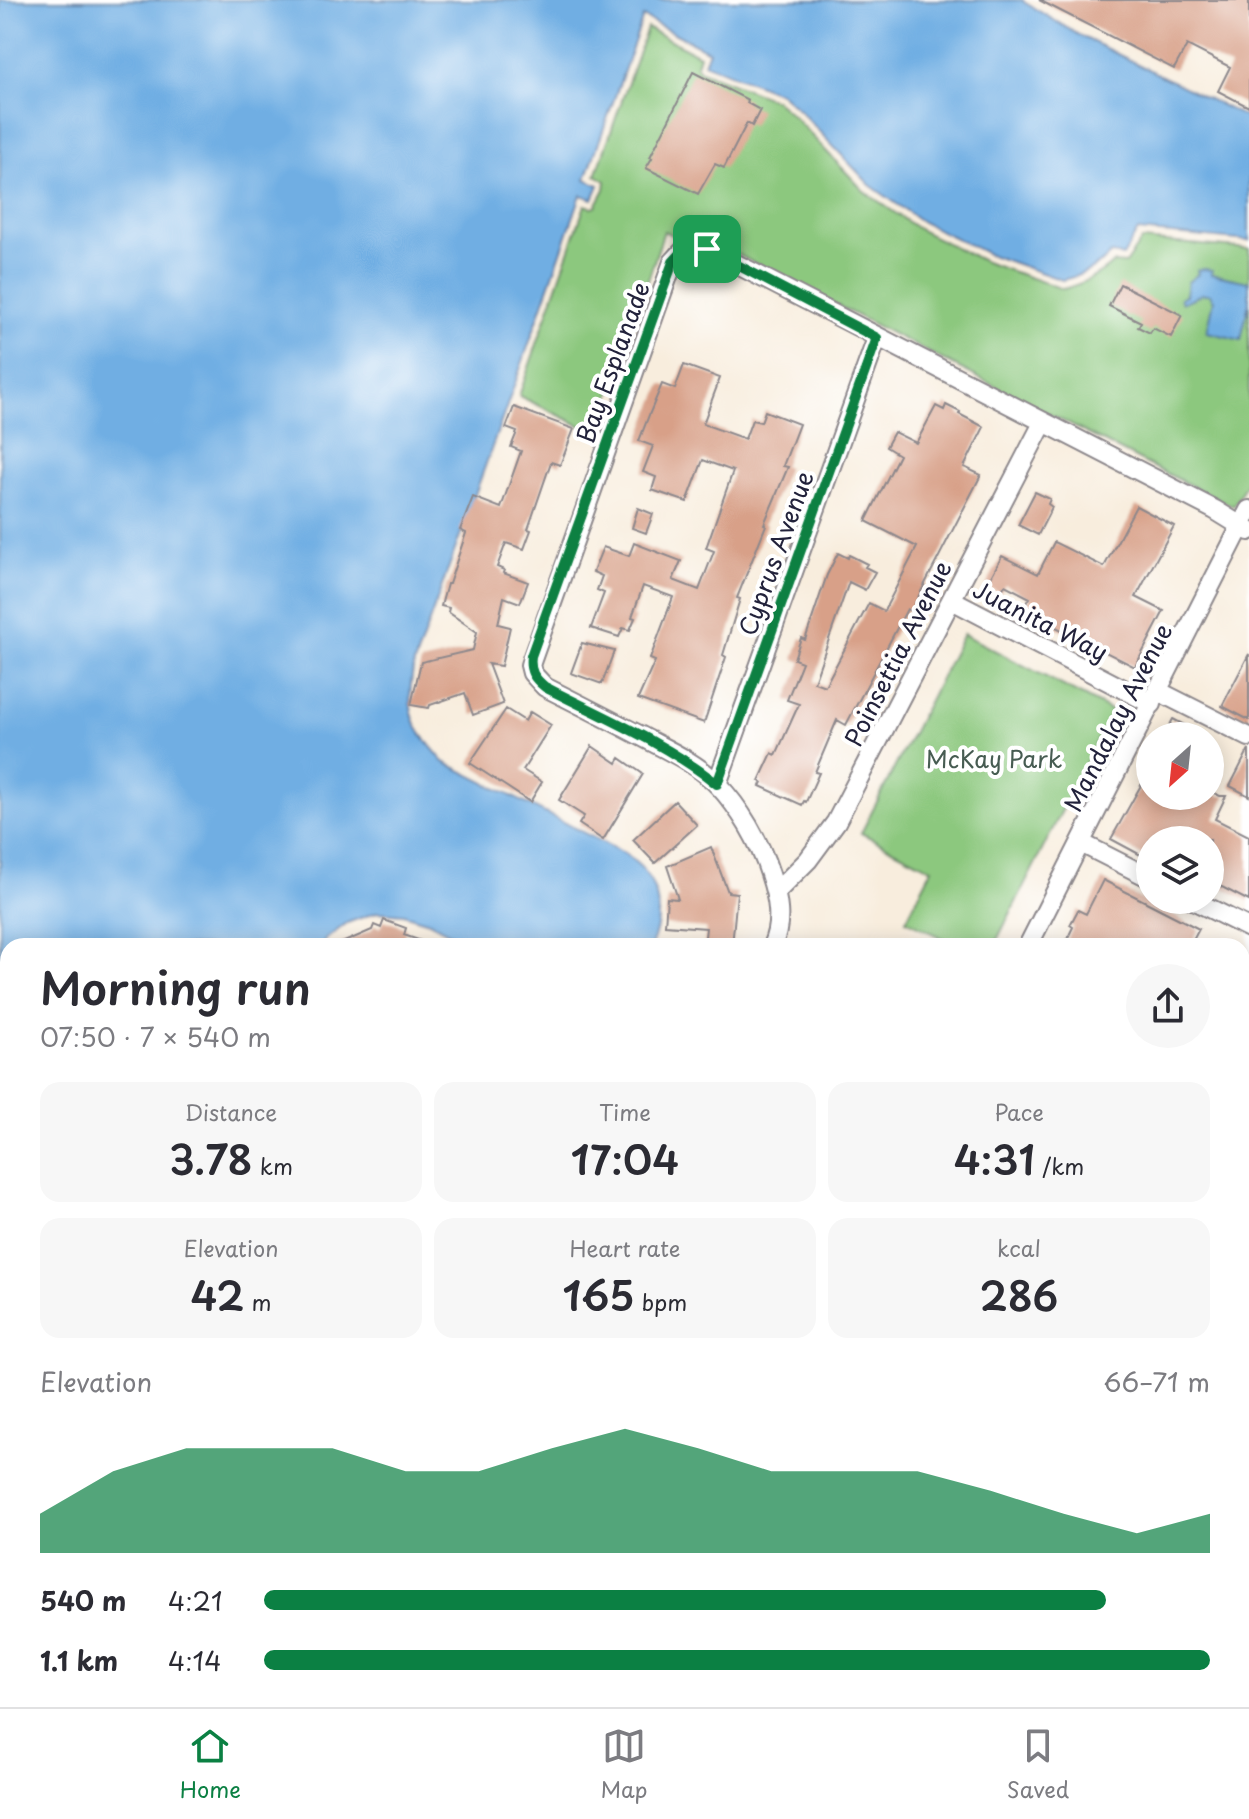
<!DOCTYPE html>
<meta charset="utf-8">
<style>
:root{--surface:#fff;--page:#f7f7f7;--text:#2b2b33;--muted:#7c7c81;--line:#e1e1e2;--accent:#0b8043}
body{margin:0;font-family:"Playpen Sans",sans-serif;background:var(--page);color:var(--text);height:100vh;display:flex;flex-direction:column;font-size:30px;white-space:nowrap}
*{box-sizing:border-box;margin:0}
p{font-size:26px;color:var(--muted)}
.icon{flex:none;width:44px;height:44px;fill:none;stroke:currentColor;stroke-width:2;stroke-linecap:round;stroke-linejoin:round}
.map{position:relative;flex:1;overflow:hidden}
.details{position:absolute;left:0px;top:938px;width:1250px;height:770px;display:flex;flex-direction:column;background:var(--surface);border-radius:24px 24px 0 0;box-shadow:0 4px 20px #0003}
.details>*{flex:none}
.needle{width:52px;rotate:207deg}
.tools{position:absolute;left:1136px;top:722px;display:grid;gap:16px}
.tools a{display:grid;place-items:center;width:88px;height:88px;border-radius:50%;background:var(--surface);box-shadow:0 4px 20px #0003;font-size:40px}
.pin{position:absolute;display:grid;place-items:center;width:68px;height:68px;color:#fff;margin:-34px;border-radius:16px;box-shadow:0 4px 12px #0006}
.round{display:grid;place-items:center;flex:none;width:84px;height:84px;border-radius:42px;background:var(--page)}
.overview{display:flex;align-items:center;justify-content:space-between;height:136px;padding:0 40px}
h1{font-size:44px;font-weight:600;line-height:60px}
.stats{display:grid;grid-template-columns:repeat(3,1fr);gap:12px;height:136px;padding:8px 40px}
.stats div{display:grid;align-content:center;border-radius:20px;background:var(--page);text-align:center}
.stats b{font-size:40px;font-weight:600}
.stats small{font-size:22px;font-weight:400}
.stats p{font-size:22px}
.chart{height:224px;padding:16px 40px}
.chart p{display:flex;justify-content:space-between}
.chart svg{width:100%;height:144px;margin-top:8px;fill:var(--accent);opacity:.7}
ul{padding:0 40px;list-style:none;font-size:26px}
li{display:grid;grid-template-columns:128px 96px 1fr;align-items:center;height:60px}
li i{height:20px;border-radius:10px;background:var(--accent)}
.dock{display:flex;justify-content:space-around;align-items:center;height:112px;border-top:2px solid var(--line);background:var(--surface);font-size:22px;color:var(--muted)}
.dock a{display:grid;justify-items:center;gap:4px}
.dock .selected{color:var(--accent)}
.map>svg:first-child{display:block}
.green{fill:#8cc87e;stroke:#57755c;stroke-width:2}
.sand{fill:#eeda9e;stroke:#887e6c;stroke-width:2}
.water{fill:#70aee3;stroke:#49688f;stroke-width:2}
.building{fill:#d8a088}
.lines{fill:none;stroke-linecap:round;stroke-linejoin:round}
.minor-casing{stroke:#8d888c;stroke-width:22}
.minor{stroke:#fff;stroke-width:18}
.route-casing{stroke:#fff;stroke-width:16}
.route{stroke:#0b8043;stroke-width:10}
.labels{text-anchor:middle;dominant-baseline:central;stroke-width:8;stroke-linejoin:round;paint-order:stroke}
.street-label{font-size:24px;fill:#22223b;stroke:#fff}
.park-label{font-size:24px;fill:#475c52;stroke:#fff}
</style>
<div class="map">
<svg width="1249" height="1707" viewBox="0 0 1249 1707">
<rect width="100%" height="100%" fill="#fff"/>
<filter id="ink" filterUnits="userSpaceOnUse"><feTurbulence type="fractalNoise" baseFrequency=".0125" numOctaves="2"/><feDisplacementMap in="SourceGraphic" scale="16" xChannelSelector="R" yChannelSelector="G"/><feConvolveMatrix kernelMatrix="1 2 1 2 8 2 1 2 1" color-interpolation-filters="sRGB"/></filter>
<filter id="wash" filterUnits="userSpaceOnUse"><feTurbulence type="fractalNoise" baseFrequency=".006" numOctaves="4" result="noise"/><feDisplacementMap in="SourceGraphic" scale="32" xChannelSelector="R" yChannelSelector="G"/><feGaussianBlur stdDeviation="1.8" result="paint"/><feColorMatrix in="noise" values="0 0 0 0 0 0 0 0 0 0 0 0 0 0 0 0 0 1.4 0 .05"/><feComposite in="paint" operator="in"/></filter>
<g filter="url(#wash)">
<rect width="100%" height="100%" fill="#f8eddd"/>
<!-- green -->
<path class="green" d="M647,28L699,55L696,65L701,71L775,100L792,115L864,191L918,229L985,262L1063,289C1082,284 1099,276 1113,263L1125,264L1142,240L1249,249V479L1233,506L1143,462L711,241H683L664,231L598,434L519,396L585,205L592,207L596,206L605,189L606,181L596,175Z
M963,634L1112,711L994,946H958L906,920L932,869L861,833Z
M1249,1122V1227L1242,1245V1137Z
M0,1662L8,1666V1700H73L68,1707H10L0,1701Z"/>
<!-- sand -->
<path class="sand" d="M1249,1247V1707H1016L1020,1700H1242V1265Z"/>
<!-- water -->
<path class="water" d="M0,0H1023L1024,2L1079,35L1249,119V241L1138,231L1123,256L1111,254C1098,267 1081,276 1062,280L988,254L922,222L870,185L798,109L780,93L704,63L709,51L643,17L586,179L599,185L593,199L581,195L523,361L414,664C405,713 411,724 444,762L624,853C631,859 639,864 644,871C661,893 662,921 651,946H474L429,922L403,914L377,912L347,923L325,940L322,946H8V1613L0,1624Z
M1205,269L1212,270L1211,274L1249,282V303L1241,340L1207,332L1214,301L1210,294H1202L1182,303L1180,298L1186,295L1188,282L1198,274L1197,270Z"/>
<g id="blocks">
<!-- building -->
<path class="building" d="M1039,0H1249V107L1218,91L1230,67L1187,45L1174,69Z
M693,72L748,100L747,103L760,110L752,126L747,123L724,168L715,164L698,194L646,168L652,158L650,157Z
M1120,284L1182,315L1171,337L1153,328L1150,333L1138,327L1141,322L1109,306Z
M684,365L720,378L703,424L745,439L752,420L761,422L765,411L799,424L783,466L788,467L764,524L766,525L737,598L740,599L723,655L726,657L704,723L638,699L655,661L650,659L673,597L643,586L632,617L635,618L630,630L623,628L619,637L591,628L604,593L597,590L602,576L593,572L603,547L629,556L634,543L681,561L673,580L699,590L714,551L706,548L733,471L703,460L687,502L652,490L656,477L643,472L653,446L639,441L649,415L662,384L675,389Z
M946,405L960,412L959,414L984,427L964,467L981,475L911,611L907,609L846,725L837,720L815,772L819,773L806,802L804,801L802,805L760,786L762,782L759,781L772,753L776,755L799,704L787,700L802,662L794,659L801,638L805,640L827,575L838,553L848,558L849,555L867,564L865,567L875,572L865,590L849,582L814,682L825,686L869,603L884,611L917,547L866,521L899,455L886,447L894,432L916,443L936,406L944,410Z
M514,407L574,429L560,465L551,462L528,529L531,530L524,549L506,543L497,567L504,570L503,573L528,582L520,603L504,597L498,624L510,627L501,666L488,664L503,704L473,715L465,693L430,705L429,708L411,705L421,662L473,650L477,632L448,612L449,608L441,606L447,584H449L466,533L460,530L473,497L501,508L521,451L511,447L517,432L506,428Z
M1035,492L1050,499L1048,504L1052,507L1038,535L1018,525Z
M1136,506L1174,526L1136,597L1164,611L1135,667L1030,614L1033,610L1025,606L1030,598L1005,585L1000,593L986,586L1002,556L1038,574L1054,542L1104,567Z
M638,508L653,514L646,533L632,528Z
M582,643L614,651L602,684L571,673Z
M1249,654V720L1222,706Z
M506,709L525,721L530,712L551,725L523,770L542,782L530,802L470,763Z
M1173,719L1205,736H1164Z
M592,746L617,763L620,758L643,774L603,840L579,824L584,816L559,800Z
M1249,749V796L1230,786Z
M1150,769V796H1210V791L1220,796H1226L1215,819L1249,836V901L1210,881V840H1150V860L1111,839Z
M675,801L697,825L655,863L633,840Z
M711,847L728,892L737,893L732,946H704L706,928L665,925L667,898L678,899L667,866Z
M1103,880L1199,929L1190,946H1064L1073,927L1070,925L1078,910L1086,914Z
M384,920L406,928L404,935L430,944V946H335L372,930L374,925L381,928Z"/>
</g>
</g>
<g filter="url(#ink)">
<use href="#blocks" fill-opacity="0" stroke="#8d888c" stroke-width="2"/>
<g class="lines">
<!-- minor casing -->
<g class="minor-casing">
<path id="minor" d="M952,600L1152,704
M1158,691L1249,737
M717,784L877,338
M1081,843L1150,878
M776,892L808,860L836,822L1043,423
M1193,900L1249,928
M772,946C783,922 778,898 770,874C760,842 740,808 717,784C696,762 665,749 639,735C608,719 577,703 545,687L532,673L530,665L673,262L685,249H707L1215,510L1249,531
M1028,946L1249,510
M543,1700L552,1707
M565,1700L585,1707
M662,1700V1707
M68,1707L73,1700
M419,1707L422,1700
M621,1707L629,1705L645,1707"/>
</g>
<!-- minor -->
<use href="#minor" class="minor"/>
</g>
</g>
<g class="lines" filter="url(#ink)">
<!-- route casing -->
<g class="route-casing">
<path id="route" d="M685,249H707L877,338L717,784C666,743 603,717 545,687C534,678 529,671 531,656L673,262Z"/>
</g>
<!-- route -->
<use href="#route" class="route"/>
</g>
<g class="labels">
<!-- street labels -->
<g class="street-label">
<text transform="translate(612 362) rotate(-70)">Bay Esplanade</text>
<text transform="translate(775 553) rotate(-70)">Cyprus Avenue</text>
<text transform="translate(1041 620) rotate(27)">Juanita Way</text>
<text transform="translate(897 653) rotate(-63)">Poinsettia Avenue</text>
<text transform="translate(1117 717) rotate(-63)">Mandalay Avenue</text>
</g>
<!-- park labels -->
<g class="park-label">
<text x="994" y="758">McKay Park</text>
</g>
</g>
</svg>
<div class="tools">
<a><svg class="needle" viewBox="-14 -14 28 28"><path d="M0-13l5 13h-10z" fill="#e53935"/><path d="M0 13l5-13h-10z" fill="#7c7c81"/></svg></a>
<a><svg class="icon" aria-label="layers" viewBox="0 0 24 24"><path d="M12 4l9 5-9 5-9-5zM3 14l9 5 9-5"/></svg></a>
</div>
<div class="pin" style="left:707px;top:249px;background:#1e9e55"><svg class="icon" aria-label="arrive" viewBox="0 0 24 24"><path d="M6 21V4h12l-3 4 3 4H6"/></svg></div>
<section class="details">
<div class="overview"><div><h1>Morning run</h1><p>07:50 · 7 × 540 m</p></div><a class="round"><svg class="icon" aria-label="share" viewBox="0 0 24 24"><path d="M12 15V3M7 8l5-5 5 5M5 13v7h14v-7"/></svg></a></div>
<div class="stats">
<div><p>Distance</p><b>3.78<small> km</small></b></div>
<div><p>Time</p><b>17:04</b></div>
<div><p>Pace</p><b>4:31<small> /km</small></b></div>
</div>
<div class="stats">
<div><p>Elevation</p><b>42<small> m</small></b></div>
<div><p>Heart rate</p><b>165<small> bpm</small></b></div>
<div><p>kcal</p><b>286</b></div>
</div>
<div class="chart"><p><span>Elevation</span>66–71 m</p>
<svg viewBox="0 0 160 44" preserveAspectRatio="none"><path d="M0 44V32L10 19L20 12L30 12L40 12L50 19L60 19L70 12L80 6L90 12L100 19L110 19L120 19L130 25L140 32L150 38L160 32V44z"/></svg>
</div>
<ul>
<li><b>540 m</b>4:21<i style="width:89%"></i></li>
<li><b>1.1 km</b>4:14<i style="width:100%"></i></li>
</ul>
</section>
</div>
<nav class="dock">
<a class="selected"><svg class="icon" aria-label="home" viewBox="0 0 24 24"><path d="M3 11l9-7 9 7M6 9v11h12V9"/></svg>Home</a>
<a><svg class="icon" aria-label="map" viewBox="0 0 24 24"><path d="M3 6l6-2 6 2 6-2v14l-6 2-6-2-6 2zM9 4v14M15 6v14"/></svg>Map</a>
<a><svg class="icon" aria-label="saved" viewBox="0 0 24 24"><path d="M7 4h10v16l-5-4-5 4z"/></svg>Saved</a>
</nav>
